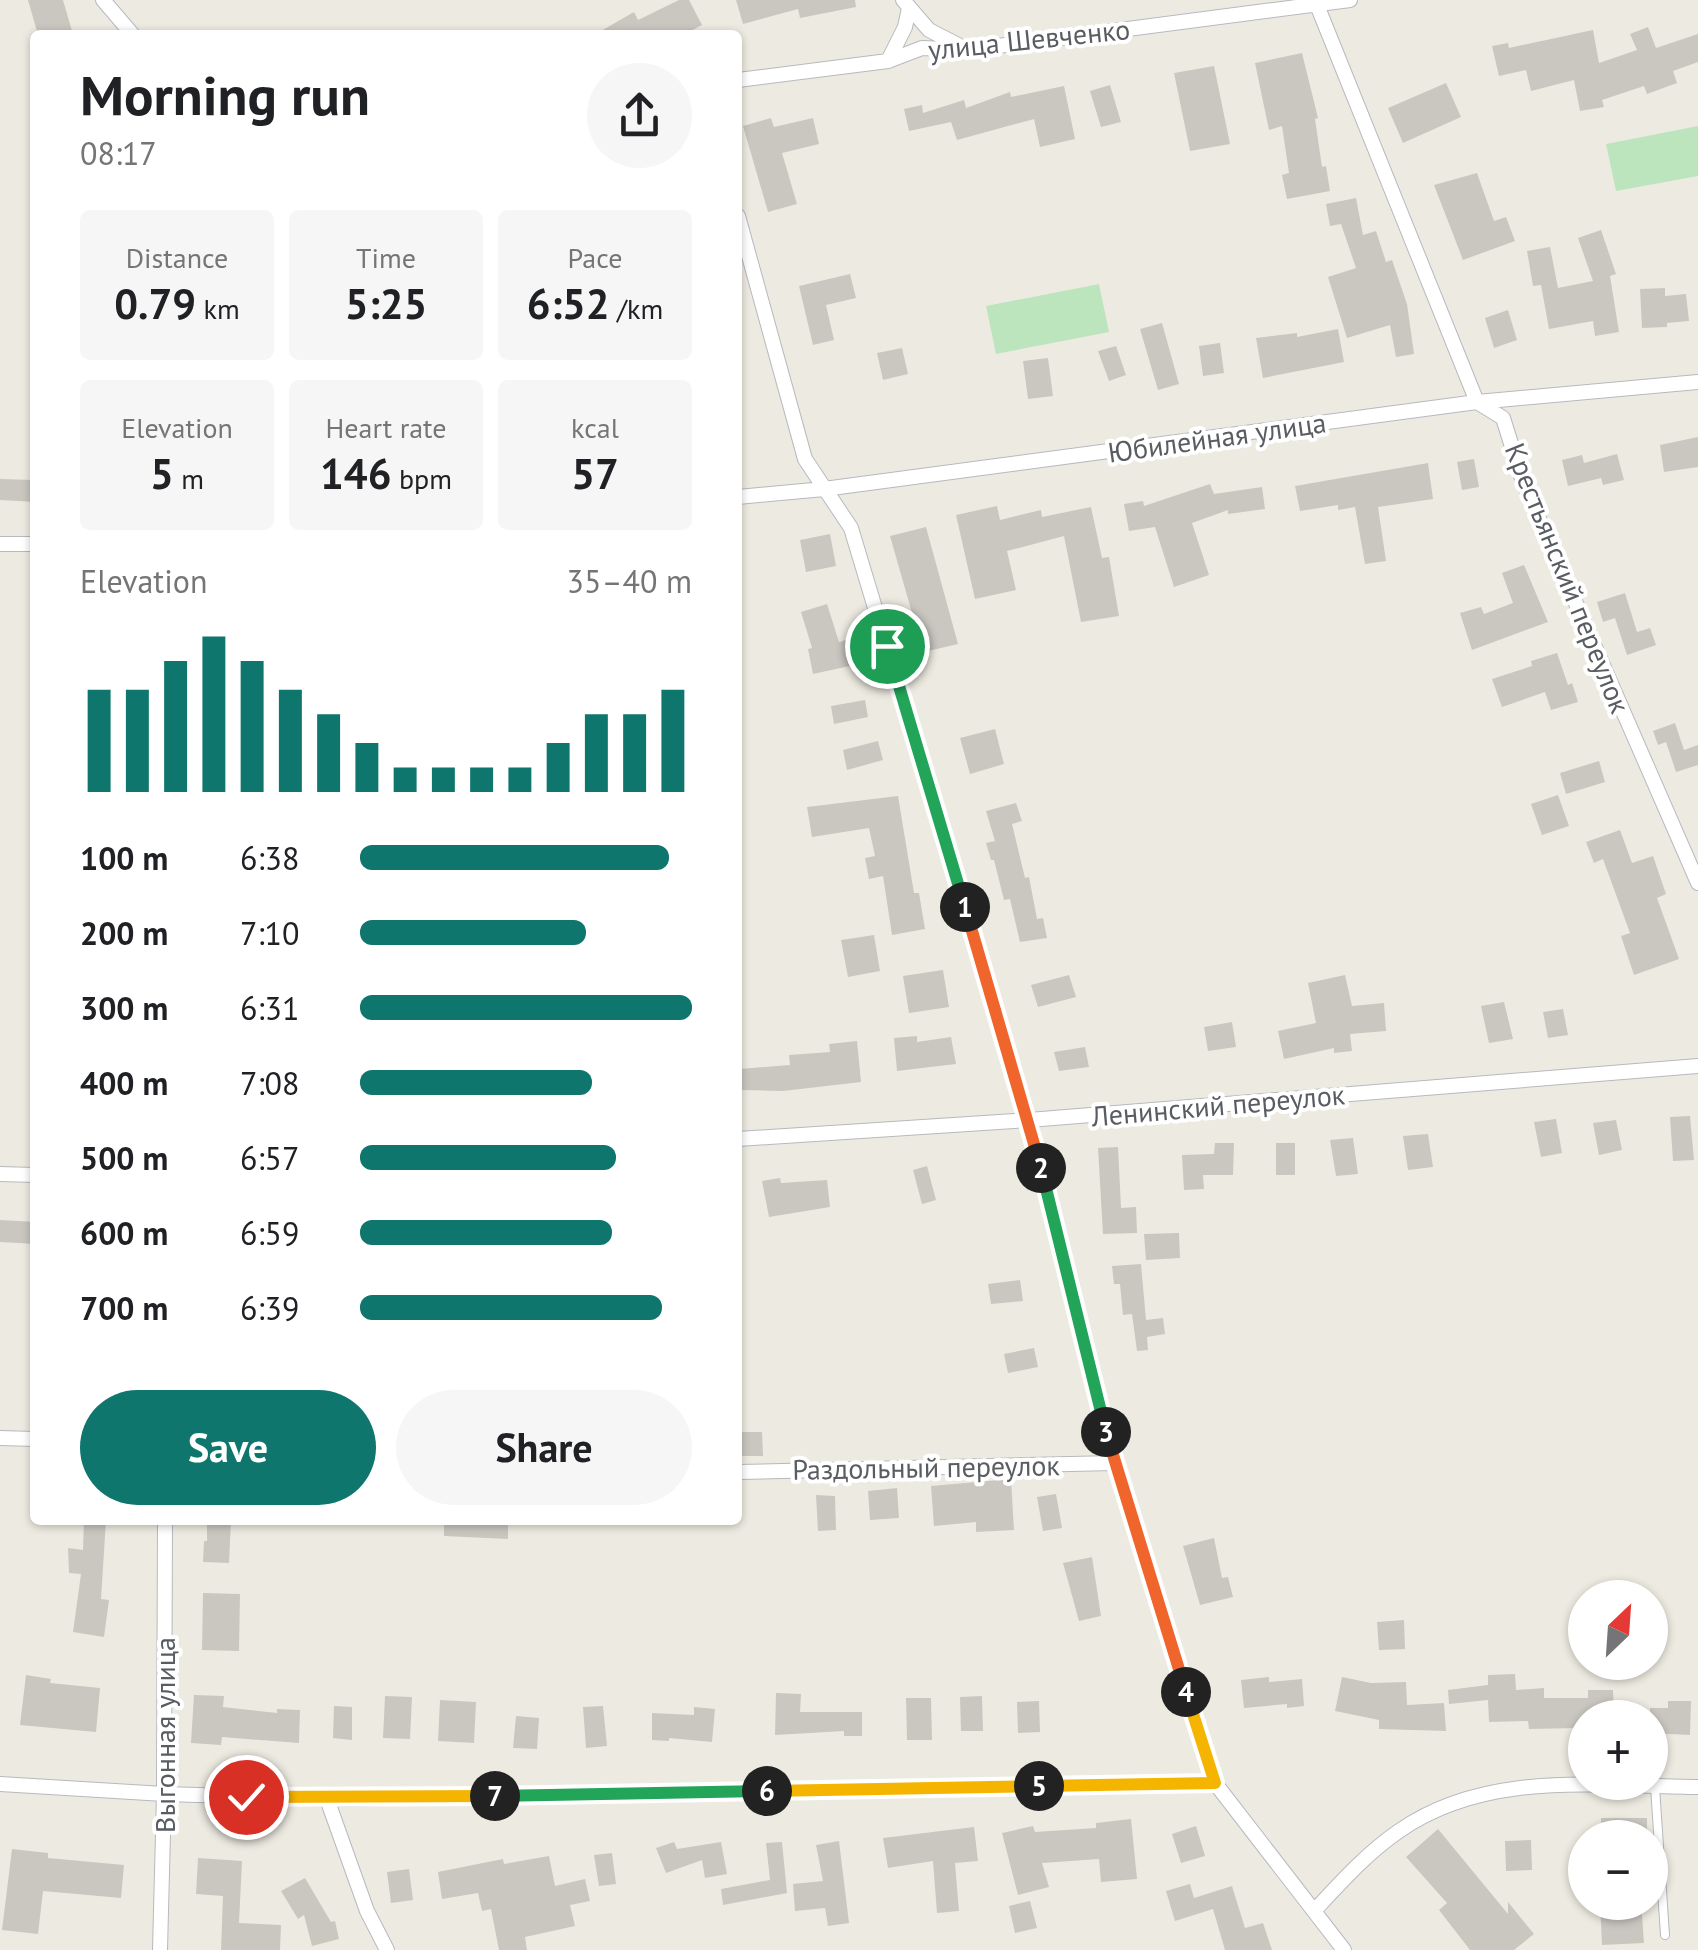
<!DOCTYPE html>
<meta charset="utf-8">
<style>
:root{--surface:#fff;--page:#f6f6f6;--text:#202124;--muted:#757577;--accent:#0f766e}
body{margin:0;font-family:"PT Sans",sans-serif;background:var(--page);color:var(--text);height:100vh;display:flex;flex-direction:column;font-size:38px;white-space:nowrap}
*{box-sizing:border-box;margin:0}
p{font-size:32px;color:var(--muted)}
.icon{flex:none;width:55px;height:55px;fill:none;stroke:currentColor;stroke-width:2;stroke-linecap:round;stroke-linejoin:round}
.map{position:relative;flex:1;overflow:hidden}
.panel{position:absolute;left:30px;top:30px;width:712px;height:1495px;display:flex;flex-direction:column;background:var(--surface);border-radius:10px;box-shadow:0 2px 8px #0004}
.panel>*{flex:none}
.needle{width:65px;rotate:25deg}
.fabs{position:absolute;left:1568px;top:1580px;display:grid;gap:20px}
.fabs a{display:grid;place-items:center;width:100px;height:100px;border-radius:50%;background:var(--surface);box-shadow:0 2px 8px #0004;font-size:50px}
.pin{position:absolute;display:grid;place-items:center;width:85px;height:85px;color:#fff;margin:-42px;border:5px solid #fff;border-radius:50%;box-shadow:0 2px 10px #0007}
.km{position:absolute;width:50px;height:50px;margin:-25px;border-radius:50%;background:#222;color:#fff;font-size:28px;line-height:50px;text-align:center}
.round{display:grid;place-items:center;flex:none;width:105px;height:105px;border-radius:52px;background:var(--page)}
.head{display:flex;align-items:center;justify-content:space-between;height:170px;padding:0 50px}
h1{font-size:55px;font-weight:700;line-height:75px}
.metrics{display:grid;grid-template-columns:repeat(3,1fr);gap:15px;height:170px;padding:10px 50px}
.metrics div{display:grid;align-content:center;border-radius:10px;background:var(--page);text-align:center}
.metrics b{font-size:42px;font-weight:700}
.metrics small{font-size:28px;font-weight:400}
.metrics p{font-size:28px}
.chart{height:280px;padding:20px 50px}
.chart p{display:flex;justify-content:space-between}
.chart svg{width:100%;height:180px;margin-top:10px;stroke:var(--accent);stroke-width:6}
.button{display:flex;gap:20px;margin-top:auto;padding:20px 50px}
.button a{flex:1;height:115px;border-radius:60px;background:var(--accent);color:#fff;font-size:40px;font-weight:700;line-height:115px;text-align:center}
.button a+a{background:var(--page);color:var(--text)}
ul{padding:0 50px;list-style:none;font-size:32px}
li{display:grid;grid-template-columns:160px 120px 1fr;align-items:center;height:75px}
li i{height:25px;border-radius:12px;background:var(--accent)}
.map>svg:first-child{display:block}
.green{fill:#bce5be}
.building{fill:#c9c7c0}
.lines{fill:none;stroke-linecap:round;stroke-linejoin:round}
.lane-casing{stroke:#b6b9be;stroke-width:10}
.street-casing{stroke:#b6b9be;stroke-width:16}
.lane{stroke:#fff;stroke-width:8}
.street{stroke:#fff;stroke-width:14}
.split-1-casing{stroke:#fff;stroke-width:20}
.split-2-casing{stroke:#fff;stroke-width:20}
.split-3-casing{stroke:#fff;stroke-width:20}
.split-4-casing{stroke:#fff;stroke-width:20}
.split-5-casing{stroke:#fff;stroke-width:20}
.split-6-casing{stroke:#fff;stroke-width:20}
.split-7-casing{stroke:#fff;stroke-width:20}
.split-8-casing{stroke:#fff;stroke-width:20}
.split-1{stroke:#22a559;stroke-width:12}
.split-2{stroke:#f0652b;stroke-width:12}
.split-3{stroke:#22a559;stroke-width:12}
.split-4{stroke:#f0652b;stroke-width:12}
.split-5{stroke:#f5b400;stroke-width:12}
.split-6{stroke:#f5b400;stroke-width:12}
.split-7{stroke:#22a559;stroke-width:12}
.split-8{stroke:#f5b400;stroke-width:12}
.labels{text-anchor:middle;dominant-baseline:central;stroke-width:8;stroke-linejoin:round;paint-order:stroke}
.street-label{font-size:28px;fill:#595d62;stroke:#fff}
</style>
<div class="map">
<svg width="1698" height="1950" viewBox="0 0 1698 1950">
<rect width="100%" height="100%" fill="#edebe1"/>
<!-- green -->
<path class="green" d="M1698,126V176L1616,191L1606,144Z
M1099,284L1109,332L996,354L986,306Z"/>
<!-- building -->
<path class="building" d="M28,0H63L72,31L38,35Z
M679,0H689L702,25L683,35H594L634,12L638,20Z
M736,0H855L856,7L800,18L798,9L743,24Z
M1648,27L1656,48L1698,34V62L1673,71L1677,83L1647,94L1644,86L1602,100L1604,107L1580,111L1574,80L1531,91L1526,70L1499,76L1492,46L1508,43L1509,48L1593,30L1599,63L1637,50L1630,34Z
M1302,53L1318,118L1315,119L1322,167L1326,166L1330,191L1287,199L1282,175L1289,173L1282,126L1269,130L1255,63Z
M1214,66L1230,144L1190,151L1174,73Z
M1446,83L1461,117L1403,143L1388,108Z
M1110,85L1121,122L1101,127L1090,91Z
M1064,86L1075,139L1040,147L1034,119L957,140L951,122L909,131L904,109L922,105L923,113L964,100L966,108L1010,92L1011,97Z
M771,118L774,127L813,118L819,144L782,153L797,204L768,212L743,126Z
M1477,173L1494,221L1506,217L1515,241L1463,260L1434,185Z
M1356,198L1363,235L1376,231L1386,262L1392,260L1407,304L1414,354L1396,357L1390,325L1347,338L1328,277L1356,268L1341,224L1330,226L1326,204Z
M1601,230L1616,274L1610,276L1619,332L1595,336L1593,321L1549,329L1541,285L1533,286L1527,251L1550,247L1558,288L1593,281L1578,238Z
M850,274L856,298L826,305L834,340L813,345L799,286Z
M1665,288V296L1686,294L1689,321L1667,323V327L1642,328L1640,289Z
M1508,310L1517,340L1494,348L1485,318Z
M1162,323L1179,384L1158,390L1140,329Z
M1338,329L1344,362L1263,378L1256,338L1297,333V337Z
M1220,343L1224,373L1203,376L1199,346Z
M1116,346L1126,375L1109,381L1098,351Z
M902,348L908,374L883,380L877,353Z
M1048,358L1053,396L1028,399L1023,361Z
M1698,437V467L1664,472L1660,445Z
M1617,454L1624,480L1603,485L1601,478L1568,486L1562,460L1582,455L1584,463Z
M1474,459L1479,487L1462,490L1457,462Z
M1428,463L1433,499L1378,507L1386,561L1365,564L1355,507L1338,510V505L1300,511L1295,486Z
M0,479L35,480V502L0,500Z
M1210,484L1214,494L1262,487L1265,509L1228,514V510L1192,523L1209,575L1174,587L1155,527L1129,531L1124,504L1143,501L1144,506Z
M997,506L1000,520L1041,510L1042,517L1091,507L1102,558L1109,557L1119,616L1081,622L1064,536L1007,551L1016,590L975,599L956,515Z
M926,527L958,644L928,651L920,618L914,620L890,536Z
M830,534L836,566L806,572L800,540Z
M1524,565L1548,622L1472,650L1460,613L1481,607L1484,614L1513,603L1502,573Z
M1625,593L1637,632L1650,628L1656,645L1627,655L1615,618L1603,622L1597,602Z
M827,604L839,642L849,639L854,665L813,674L808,649L812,648L801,612Z
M1557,653L1568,685L1572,683L1578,702L1551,710L1545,692L1502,707L1492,679L1532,666L1531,661Z
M865,700L868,717L834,724L831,706Z
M1675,723L1684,750L1698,745V765L1676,772L1666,742L1658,745L1653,731Z
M995,729L1004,764L970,774L960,738Z
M878,741L883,760L847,770L843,750Z
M1599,761L1605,782L1566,794L1560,773Z
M1558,795L1569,826L1542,835L1531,804Z
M898,796L914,893H919L925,929L892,935L883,876L869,879L865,858L875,856L869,828L812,837L807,807Z
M1016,803L1022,821L1012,824L1025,878L1029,877L1037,919L1043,918L1047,938L1020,942L1010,899L1004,900L994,860H991L986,843L995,841L986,811Z
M1620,830L1632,863L1653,856L1666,894L1657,898L1679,959L1634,975L1621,936L1630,933L1603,859L1594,863L1586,842Z
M874,935L880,971L848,977L841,940Z
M943,970L949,1007L909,1013L903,976Z
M1069,975L1076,997L1038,1007L1031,985Z
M1345,975L1352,1006L1384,1003L1386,1031L1350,1034L1352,1051L1334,1053V1048L1284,1059L1278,1031L1316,1023L1308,983Z
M1504,1002L1513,1039L1489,1043L1481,1006Z
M1563,1009L1568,1035L1548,1038L1543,1012Z
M1232,1022L1236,1047L1208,1051L1204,1027Z
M917,1036V1042L951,1037L956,1064L897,1071L894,1038Z
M857,1041L861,1082L783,1091L741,1090L740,1069L790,1065L789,1055L830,1052L829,1044Z
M1085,1047L1089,1067L1059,1071L1054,1052Z
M1690,1116L1694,1160L1673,1161L1670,1117Z
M1556,1119L1562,1153L1541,1157L1534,1122Z
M1616,1120L1622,1150L1599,1155L1593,1123Z
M1428,1134L1433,1167L1408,1170L1403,1136Z
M1353,1138L1358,1174L1336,1176L1330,1140Z
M1215,1143H1234L1233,1175H1203L1204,1189L1184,1190L1182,1155L1214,1154Z
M1276,1143H1295V1175H1276Z
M1118,1147L1121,1208L1136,1207L1137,1233L1103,1234L1098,1148Z
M927,1166L936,1200L922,1204L913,1170Z
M780,1178L781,1183L827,1180L830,1207L769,1217L762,1181Z
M0,1220L35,1222V1244L0,1242Z
M1179,1233L1180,1258L1146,1260L1144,1234Z
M1141,1264L1146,1320L1163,1318L1165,1334L1147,1337L1148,1350L1137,1351L1132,1314L1123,1315L1120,1284H1114L1112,1266Z
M1020,1280L1023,1301L991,1304L988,1284Z
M1034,1348L1038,1367L1008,1373L1004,1354Z
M740,1432H762L763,1456H742Z
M1011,1479L1014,1530L976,1532V1522L934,1526L931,1486Z
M897,1488L899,1518L870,1520L868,1491Z
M1056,1494L1062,1528L1043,1531L1037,1497Z
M816,1495L835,1496L836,1530L818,1531Z
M84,1520H106L101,1599L109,1600L104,1637L73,1632L81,1574L69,1573L68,1548L83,1550Z
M207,1520H231L229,1563L203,1562L204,1541H207Z
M444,1520H508V1539L444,1536Z
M1214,1538L1222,1578L1228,1577L1233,1597L1200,1605L1183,1546Z
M1092,1557L1101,1616L1079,1621L1063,1563Z
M203,1593L240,1594L239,1651L202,1650Z
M1404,1620L1405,1649L1379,1650L1377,1622Z
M1515,1674L1516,1690L1544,1688V1698H1588V1690H1613L1614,1718H1580V1728L1529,1729L1528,1721L1489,1722L1488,1700L1449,1704L1448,1690L1488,1685V1675Z
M26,1675L51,1679L50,1683L100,1688L96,1732L20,1725Z
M1269,1677V1682L1302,1679L1304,1706L1287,1708V1704L1244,1708L1241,1680Z
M1342,1677L1371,1683L1406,1682L1407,1705L1444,1703L1446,1731L1379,1729V1720L1335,1711Z
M776,1693L801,1694L800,1712H862V1736H844V1731L775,1735Z
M194,1695L224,1696L223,1707L277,1713V1709L300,1710L299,1743L222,1737L221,1745L191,1743Z
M385,1696L412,1697L410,1739L383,1738Z
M982,1696L983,1731H961L960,1697Z
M906,1698H931L932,1740H907Z
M440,1700L476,1702L474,1743L438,1741Z
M1039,1701L1040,1732L1018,1733L1017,1702Z
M1668,1701H1691L1690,1735L1650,1733V1708H1668Z
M334,1706L352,1707V1740L333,1738Z
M603,1706L607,1746L586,1748L583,1707Z
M694,1707L715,1709L712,1742L669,1738V1741L652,1740V1713L694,1715Z
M516,1716L539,1718L537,1749L513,1748Z
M1601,1818H1647V1838H1601Z
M1131,1819L1137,1879L1101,1882L1099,1859L1042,1863L1049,1887L1018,1895L1002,1833L1033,1826L1035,1832L1096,1828V1823Z
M1196,1826L1205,1856L1181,1863L1172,1834Z
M974,1827L978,1861L955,1863L959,1911L937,1913L933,1861L888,1868L883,1838Z
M1438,1829L1508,1914V1902L1534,1934L1514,1950H1470L1439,1910L1447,1903L1406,1857Z
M1531,1840L1532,1870L1506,1871L1505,1841Z
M839,1841L849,1923L828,1926L825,1908L795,1911L793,1884L823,1881L816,1845Z
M674,1842L677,1849L721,1842L727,1874L705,1878L702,1860L666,1873L656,1848Z
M782,1842L787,1893L723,1905L721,1889L770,1880L766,1843Z
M12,1849L48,1853V1858L124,1865L121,1898L43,1891L38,1934L2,1930Z
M612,1853L616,1884L599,1886L594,1855Z
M549,1856L555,1886L585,1879L590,1901L570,1905L575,1926L525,1937L527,1950H499L491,1909L482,1911L478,1893L442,1899L438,1872L503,1859L504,1864Z
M198,1858L242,1861L239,1923L281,1925L280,1950H221L223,1896L196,1894Z
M409,1869L413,1900L391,1903L387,1872Z
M305,1878L331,1922L335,1921L339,1939L312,1946L304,1915L298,1919L281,1891Z
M1190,1884L1194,1898L1232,1886L1245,1928L1263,1923L1272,1950H1225L1213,1909L1175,1921L1166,1891Z
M1030,1901L1037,1928L1015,1933L1009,1906Z
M1600,1902H1641L1644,1943L1602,1945Z"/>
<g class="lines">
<!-- lane casing -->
<g class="lane-casing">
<path id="lane" d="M1655,1787L1665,1935"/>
</g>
<!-- street casing -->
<g class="street-casing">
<path id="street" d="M103,0L133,35
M903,0L929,30L964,48
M1317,5L1477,402L1503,418L1523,482L1698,883
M888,61L922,48L967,50L1350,0
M738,80L888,61L905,27L909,8
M738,216L805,459L851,528L1029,1120L1114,1463L1215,1783L1344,1950
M738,497L824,489L1477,402L1698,382
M0,544H35
M738,1139L1029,1120L1698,1066
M0,1174L35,1175
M0,1438L35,1439
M738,1472L1114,1463
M0,1784L164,1794L327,1799L1215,1783
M327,1799L367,1911L387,1950
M1315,1910C1341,1882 1367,1853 1399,1831C1486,1770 1598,1786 1698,1787
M160,1950L164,1794L165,1520"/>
</g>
<!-- lane -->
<use href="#lane" class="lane"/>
<!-- street -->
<use href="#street" class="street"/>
</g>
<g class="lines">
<!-- split-1 casing -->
<g class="split-1-casing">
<path id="split-1" d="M887,646L965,907"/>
</g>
<!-- split-2 casing -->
<g class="split-2-casing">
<path id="split-2" d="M965,907L1041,1168"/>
</g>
<!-- split-3 casing -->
<g class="split-3-casing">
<path id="split-3" d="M1041,1168L1106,1432"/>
</g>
<!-- split-4 casing -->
<g class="split-4-casing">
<path id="split-4" d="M1106,1432L1186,1692"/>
</g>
<!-- split-5 casing -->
<g class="split-5-casing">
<path id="split-5" d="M1039,1786L1215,1783L1186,1692"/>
</g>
<!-- split-6 casing -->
<g class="split-6-casing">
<path id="split-6" d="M767,1791L1039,1786"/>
</g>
<!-- split-7 casing -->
<g class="split-7-casing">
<path id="split-7" d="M495,1796L767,1791"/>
</g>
<!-- split-8 casing -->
<g class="split-8-casing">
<path id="split-8" d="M246,1797L495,1796"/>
</g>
<!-- split-1 -->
<use href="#split-1" class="split-1"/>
<!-- split-2 -->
<use href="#split-2" class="split-2"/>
<!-- split-3 -->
<use href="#split-3" class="split-3"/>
<!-- split-4 -->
<use href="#split-4" class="split-4"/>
<!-- split-5 -->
<use href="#split-5" class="split-5"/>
<!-- split-6 -->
<use href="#split-6" class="split-6"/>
<!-- split-7 -->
<use href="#split-7" class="split-7"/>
<!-- split-8 -->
<use href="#split-8" class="split-8"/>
</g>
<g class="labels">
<!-- street labels -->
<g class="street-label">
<text transform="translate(1029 39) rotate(-6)">улица Шевченко</text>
<text transform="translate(1217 437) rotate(-8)">Юбилейная улица</text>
<text transform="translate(1568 578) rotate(68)">Крестьянский переулок</text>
<text transform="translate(1218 1105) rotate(-5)">Ленинский переулок</text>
<text transform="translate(926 1467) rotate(-1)">Раздольный переулок</text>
<text transform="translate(164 1735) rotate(-90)">Выгонная улица</text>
</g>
</g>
</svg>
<div class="fabs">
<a><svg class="needle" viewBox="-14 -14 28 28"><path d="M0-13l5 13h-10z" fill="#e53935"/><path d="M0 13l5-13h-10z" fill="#757577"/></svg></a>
<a>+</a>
<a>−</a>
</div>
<div class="pin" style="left:887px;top:646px;background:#1e9e55"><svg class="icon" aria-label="arrive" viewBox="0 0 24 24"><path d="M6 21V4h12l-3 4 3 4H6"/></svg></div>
<div class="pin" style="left:246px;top:1797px;background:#d93025"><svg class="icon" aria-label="check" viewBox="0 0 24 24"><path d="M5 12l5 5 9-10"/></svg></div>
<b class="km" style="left:965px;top:907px">1</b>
<b class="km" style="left:1041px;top:1168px">2</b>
<b class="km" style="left:1106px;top:1432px">3</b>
<b class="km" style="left:1186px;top:1692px">4</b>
<b class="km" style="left:1039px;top:1786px">5</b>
<b class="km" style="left:767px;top:1791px">6</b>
<b class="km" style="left:495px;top:1796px">7</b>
<section class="panel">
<div class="head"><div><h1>Morning run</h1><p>08:17</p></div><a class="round"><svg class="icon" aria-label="share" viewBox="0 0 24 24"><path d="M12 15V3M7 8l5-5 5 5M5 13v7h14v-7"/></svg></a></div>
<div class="metrics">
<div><p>Distance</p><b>0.79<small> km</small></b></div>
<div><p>Time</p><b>5:25</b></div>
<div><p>Pace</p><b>6:52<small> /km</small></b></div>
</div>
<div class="metrics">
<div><p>Elevation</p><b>5<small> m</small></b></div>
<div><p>Heart rate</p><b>146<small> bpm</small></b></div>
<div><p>kcal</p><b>57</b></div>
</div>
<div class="chart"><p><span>Elevation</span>35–40 m</p>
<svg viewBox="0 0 160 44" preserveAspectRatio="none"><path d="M5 44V19M15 44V19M25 44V12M35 44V6M45 44V12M55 44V19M65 44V25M75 44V32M85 44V38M95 44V38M105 44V38M115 44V38M125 44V32M135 44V25M145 44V25M155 44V19"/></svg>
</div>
<ul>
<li><b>100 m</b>6:38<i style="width:93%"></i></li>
<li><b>200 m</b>7:10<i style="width:68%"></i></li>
<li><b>300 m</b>6:31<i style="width:100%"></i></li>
<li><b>400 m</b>7:08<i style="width:70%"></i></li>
<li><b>500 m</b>6:57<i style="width:77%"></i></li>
<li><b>600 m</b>6:59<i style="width:76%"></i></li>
<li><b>700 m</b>6:39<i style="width:91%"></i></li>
</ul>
<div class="button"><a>Save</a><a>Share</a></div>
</section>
</div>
